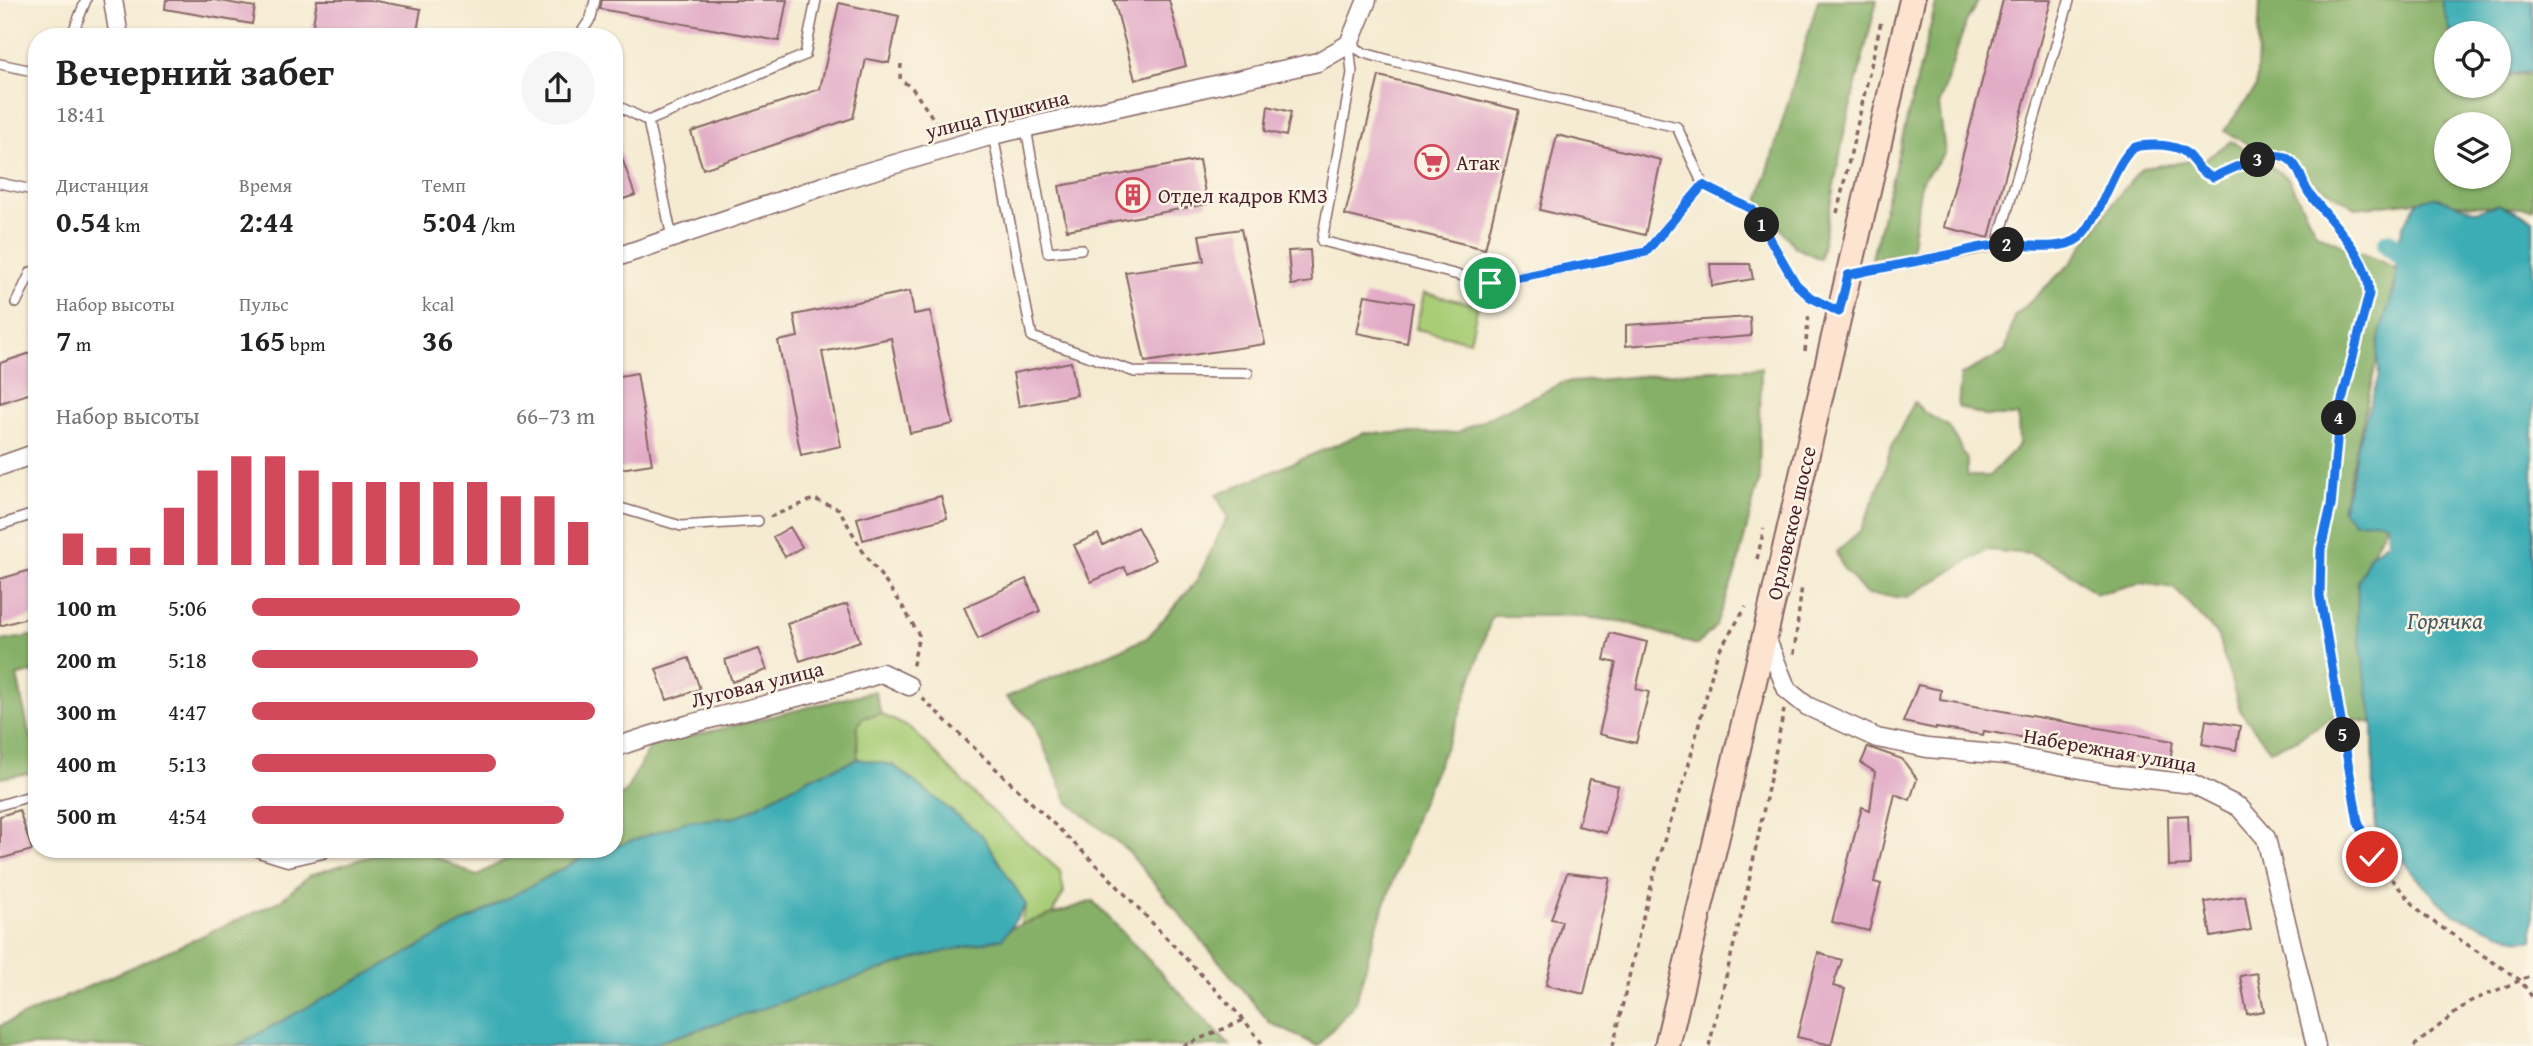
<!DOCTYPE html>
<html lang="ru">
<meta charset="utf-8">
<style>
:root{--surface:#fff;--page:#f6f6f6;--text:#222;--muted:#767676;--accent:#d1495b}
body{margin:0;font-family:"Gentium Book Plus",serif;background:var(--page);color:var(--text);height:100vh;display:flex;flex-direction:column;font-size:26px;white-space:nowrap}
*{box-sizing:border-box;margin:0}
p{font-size:23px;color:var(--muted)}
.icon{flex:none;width:38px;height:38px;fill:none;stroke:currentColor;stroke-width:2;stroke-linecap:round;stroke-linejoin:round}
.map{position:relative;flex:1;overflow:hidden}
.sheet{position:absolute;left:28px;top:28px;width:595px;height:830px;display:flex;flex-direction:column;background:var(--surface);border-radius:28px;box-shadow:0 2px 5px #0004}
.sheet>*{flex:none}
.fabs{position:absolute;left:2434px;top:21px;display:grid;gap:14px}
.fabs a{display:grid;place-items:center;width:77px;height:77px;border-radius:50%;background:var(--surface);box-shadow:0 2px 5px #0004;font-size:35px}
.pin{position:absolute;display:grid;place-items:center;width:60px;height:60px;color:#fff;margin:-30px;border:4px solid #fff;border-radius:50%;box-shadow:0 2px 7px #0007}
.km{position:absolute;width:35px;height:35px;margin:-18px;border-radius:50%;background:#222;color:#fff;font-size:19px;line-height:35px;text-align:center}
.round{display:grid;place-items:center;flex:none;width:74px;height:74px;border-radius:37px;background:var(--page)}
.summary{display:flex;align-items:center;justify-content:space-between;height:119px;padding:0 28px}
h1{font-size:38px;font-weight:700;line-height:52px}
.metrics{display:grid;grid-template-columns:repeat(3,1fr);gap:10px;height:119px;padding:7px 28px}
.metrics div{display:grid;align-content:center}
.metrics b{font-size:30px;font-weight:700}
.metrics small{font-size:19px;font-weight:400}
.metrics p{font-size:19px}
.chart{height:196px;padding:14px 28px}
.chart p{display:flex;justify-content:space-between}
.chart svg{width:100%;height:126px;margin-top:7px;stroke:var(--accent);stroke-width:6}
ul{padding:0 28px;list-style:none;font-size:23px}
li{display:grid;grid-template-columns:112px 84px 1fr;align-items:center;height:52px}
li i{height:18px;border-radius:9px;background:var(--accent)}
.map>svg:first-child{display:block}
.green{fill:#a8cd77;stroke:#797651;stroke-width:2}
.forest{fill:#86b068;stroke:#68684a;stroke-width:2;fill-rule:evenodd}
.water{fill:#3cadb5;stroke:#436670;stroke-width:2}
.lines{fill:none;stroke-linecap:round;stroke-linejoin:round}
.canal{stroke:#3cadb5;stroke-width:23}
.building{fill:#e2acc7}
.service-casing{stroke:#866665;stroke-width:12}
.minor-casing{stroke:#866665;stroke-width:21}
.secondary-casing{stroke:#866665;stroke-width:28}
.path{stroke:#866665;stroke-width:3.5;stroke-dasharray:5 5;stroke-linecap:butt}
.service{stroke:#fff;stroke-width:9}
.minor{stroke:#fff;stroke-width:18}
.secondary{stroke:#fde4d1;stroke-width:24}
.route-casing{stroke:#fff;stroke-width:14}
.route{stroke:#1a73e8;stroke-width:9}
.labels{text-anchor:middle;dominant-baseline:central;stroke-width:5;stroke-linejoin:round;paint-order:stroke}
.street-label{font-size:21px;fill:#4a1f2b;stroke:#fcf5e5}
.poi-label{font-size:21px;fill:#4a1f2b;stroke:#fcf5e5;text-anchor:start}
.water-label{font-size:23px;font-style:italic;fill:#445862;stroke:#fcf5e5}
</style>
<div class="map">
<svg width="2533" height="1046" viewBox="0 0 2533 1046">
<rect width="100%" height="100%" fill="#fcf5e5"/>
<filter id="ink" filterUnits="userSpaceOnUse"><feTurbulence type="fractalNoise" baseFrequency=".0143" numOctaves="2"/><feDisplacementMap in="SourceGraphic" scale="14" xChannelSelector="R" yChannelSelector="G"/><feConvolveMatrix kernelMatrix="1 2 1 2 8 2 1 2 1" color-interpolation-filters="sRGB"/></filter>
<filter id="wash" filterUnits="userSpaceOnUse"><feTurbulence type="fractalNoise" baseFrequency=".00686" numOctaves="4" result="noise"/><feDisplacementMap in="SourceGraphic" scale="28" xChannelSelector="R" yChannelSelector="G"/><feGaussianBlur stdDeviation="1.57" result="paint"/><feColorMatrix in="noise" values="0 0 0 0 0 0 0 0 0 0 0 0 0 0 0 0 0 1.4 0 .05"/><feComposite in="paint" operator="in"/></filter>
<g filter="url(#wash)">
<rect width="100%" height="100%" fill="#f5ebd2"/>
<!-- green -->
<path class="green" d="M1424,293L1478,305L1470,341L1416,329Z
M881,714L912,729L982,802L1060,871L1064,892L1051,915L1020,925L1026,905L893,765L858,759L856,728L862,718Z"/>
<!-- forest -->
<path class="forest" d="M1818,0H1877L1845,129L1820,259L1795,247L1759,201Z
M1937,0H1979L1966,22L1939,105L1945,153L1921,182L1911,253L1872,258Z
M2260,0H2441L2451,33H2446V86H2499V75H2533V209L2418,201L2356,208L2288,166L2224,131L2256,88ZM2446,124H2499V177H2446Z
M2231,141L2288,178L2316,233L2398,269L2342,510L2387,523L2358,581L2373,723L2335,716L2293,741L2270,750L2240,710L2217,634L2174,588L2141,583L2096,594L2063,568L2030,554L1987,550L1906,598L1866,594L1843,568L1836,552L1861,530L1881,482L1890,450L1914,402L1924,412L1949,427L1967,459V476H1989L2019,445L2018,416H1985L1958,407L1961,375L2005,352L2014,317L2071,263L2119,195L2142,168L2206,159Z
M1761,368L1759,479L1736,571L1715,627L1697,645L1625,622L1574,616H1492L1460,714L1419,808L1375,932L1356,1002L1318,1046L1270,1023L1126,849L1068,802L1032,720L1006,697L1147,638L1196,582L1228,516L1216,495L1364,433H1456L1562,383L1697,371Z
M37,635V672L17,675L29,733L37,748V772L0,778V641Z
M875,691L881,714L862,718L857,728L858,759L737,817L688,821L258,1046H0V1026L280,901L310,875L393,849H420L476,876L525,849H614V799L625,793L650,746Z
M1093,901L1230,1046H647Z"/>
<!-- water -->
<path class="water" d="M2441,0H2533V72L2499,75V33H2451Z
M2434,197L2477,211L2498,204L2533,220V940H2521L2454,915L2425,887L2376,828L2374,808L2373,723L2357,625L2358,581L2370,555L2388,542L2387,523L2375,521L2355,522L2342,511L2353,471L2356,449L2379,376L2377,349L2382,325L2395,288L2397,249L2403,226L2418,201Z
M858,759L893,765L982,835L1026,905L1003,938L921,957L647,1046H236L586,856L614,849V847L688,821L737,817L809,778Z"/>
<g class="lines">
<!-- canal -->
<path class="canal" d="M2389,244L2405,256"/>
</g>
<g id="blocks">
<!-- building -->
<path class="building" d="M166,0H214L255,7L252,24L165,9Z
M317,0H370L421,9L416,37H375L348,32L347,37H311Z
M602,0H787L779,41L600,9Z
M1114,0H1169L1186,66L1135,80Z
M2003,0H2051L1989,238L1944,227Z
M839,3L899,16L889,63L866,59L853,118L703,169L691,132L820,89Z
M1379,76L1519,110L1485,249L1345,215Z
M1268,106L1291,112L1286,136L1265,131Z
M1557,135L1661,160L1645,235L1540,210Z
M614,144H617L635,195L614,202Z
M1199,160L1207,204L1067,230L1059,186Z
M1241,229L1265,344L1145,362L1125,272L1204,261L1199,235Z
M1310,250L1312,282L1291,285L1288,251Z
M1710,264H1750L1753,279L1712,286Z
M910,291L914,314L930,311L953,424L910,433L891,338L822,352L841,446L801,455L778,341L798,337L794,315Z
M1365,295L1413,303L1407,343L1357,333Z
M1750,317L1751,336L1626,346V325Z
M37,351V391L0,403V363Z
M1071,362L1077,395L1019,406L1013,373Z
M637,373L652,464L614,470V377Z
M941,496L947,518L863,540L857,518Z
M790,527L802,547L785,557L773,537Z
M1137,527L1155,560L1128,574L1124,567L1091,582L1074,545L1098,534L1103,545Z
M37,568V615L0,626V579Z
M1026,579L1040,611L978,639L964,607Z
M847,604L860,641L800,661L787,624Z
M1610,633L1647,642L1636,689L1649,692L1636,743L1599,734L1616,663L1604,660Z
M759,649L767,670L732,682L725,660Z
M689,658L700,689L667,700L656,669Z
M1918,685L1941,690L1940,700L2173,741L2170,762L1984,731L1983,735L1936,728V729L1903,722Z
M2206,720L2240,726L2236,750L2202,744Z
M1868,747L1902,759L1917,779L1910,800L1895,794L1874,882L1881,884L1869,931L1832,922L1862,807L1870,810L1875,772L1861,763Z
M1590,779L1618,786L1606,833L1578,826Z
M19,810L32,850L0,859V816Z
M2188,815L2190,865L2169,866L2168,816Z
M1567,873L1610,878L1584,994L1546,985L1562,921L1551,919Z
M2245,896L2251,930L2211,937L2205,902Z
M1818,953L1842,960L1833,986L1845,989L1831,1045L1797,1037Z
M2257,973L2264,1011L2247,1014L2240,976Z"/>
</g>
</g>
<g filter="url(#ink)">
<use href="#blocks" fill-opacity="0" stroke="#866665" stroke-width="2"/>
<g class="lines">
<!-- service casing -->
<g class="service-casing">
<path id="service" d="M71,37L86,0
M581,37V33L591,18L595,0
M0,64L37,72
M614,104L648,121
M1026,128L1048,252L1081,249
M993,135L1032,337L1135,372L1248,373
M0,183L37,191
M1703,185L1646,252L1490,283L1322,241L1352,73L1349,44L1364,53L1393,61L1677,127L1703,185L1753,210L1796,284L1810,297L1839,312
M672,238L648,121L805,55L816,0
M1853,274L1997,245L2069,1
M16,303L31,272L37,270
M614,506L681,526L758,521
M0,525L37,513
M0,805L37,794"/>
</g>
<!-- minor casing -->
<g class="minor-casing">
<path id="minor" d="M113,0L119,37
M614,258L841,180L993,135L1318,62L1349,44L1367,0
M0,466L37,453
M1765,635L1787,690L1807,706L1877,738L1927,748L2006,755L2112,775L2193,784L2239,807L2266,838L2316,1046
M614,748C701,716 794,702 882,673L909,686
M262,849L288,857L322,849"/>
</g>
<!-- secondary casing -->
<g class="secondary-casing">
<path id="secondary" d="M1667,1046L1765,635L1912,0"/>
</g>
<!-- path -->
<path class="path" d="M901,64L900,79L912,88L935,121
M1837,213L1881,22
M2012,245C2032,245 2063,252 2080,238C2104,220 2112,159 2135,148C2140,145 2149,146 2156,146C2162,146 2171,145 2177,147C2193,153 2196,172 2213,177C2230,170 2268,150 2285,157C2300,164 2301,182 2309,193C2330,222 2369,256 2369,294L2340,409L2331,506L2321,549L2320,596L2358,822L2372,857L2423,915L2520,980L2533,998
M1805,351L1809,313
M770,517L814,499L839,509L862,550L900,602L919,635L912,669
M1757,559L1764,529
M1794,654L1802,585
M922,698L1105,873L1244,1020L1264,1046
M1183,1046L1244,1020
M1613,1046L1642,921L1660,853L1686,775L1717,654L1746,607
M1709,1046L1747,891L1784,710
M2414,1046L2469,1002L2533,975"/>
<!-- service -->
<use href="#service" class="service"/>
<!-- minor -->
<use href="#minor" class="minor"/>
<!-- secondary -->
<use href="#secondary" class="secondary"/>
</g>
</g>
<g class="lines" filter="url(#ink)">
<!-- route casing -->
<g class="route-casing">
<path id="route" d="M1490,283L1646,252L1703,185L1753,210L1796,284L1810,297L1839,312L1848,275C1881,268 1914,262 1948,255C1965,251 1983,245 2001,245C2023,244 2062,252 2079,238C2101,222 2117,149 2139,146C2153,144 2175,144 2186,153C2196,163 2199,173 2213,177C2230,170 2268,150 2285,157C2300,164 2301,182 2309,193C2330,222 2370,256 2369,294L2340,408L2331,506L2321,549L2320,596L2358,822L2372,857"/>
</g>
<!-- route -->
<use href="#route" class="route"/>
</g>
<!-- icons -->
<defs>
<g id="supermarket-ring" transform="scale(1.75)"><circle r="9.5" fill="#fcf5e5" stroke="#d1495b" stroke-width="1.5"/><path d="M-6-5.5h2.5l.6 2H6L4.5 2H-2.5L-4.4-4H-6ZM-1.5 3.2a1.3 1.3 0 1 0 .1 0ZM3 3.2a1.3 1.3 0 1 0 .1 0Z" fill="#d1495b"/></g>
<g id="building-ring" transform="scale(1.75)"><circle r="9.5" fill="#fcf5e5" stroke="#d1495b" stroke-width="1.5"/><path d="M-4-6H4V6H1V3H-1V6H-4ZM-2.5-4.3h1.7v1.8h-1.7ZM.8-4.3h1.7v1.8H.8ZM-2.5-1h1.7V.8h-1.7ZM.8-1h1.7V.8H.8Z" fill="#d1495b"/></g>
</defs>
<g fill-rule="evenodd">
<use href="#supermarket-ring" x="1432" y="162"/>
<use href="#building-ring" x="1133" y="195"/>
</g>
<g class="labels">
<!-- street labels -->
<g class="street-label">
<text transform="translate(997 114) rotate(-14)">улица Пушкина</text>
<text transform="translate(1791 523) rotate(-77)">Орловское шоссе</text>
<text transform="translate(757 684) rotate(-14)">Луговая улица</text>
<text transform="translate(2110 750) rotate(10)">Набережная улица</text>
</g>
<!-- poi labels -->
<g class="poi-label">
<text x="1456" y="162">Атак</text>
<text x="1158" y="195">Отдел кадров КМЗ</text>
</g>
<!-- water labels -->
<g class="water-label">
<text x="2445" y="620">Горячка</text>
</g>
</g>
</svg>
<div class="fabs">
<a><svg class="icon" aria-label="locate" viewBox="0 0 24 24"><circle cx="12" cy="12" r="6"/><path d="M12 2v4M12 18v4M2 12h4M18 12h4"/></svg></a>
<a><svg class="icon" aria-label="layers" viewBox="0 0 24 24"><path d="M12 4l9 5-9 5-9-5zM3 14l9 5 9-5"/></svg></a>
</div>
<div class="pin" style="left:1490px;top:283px;background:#1e9e55"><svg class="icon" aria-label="arrive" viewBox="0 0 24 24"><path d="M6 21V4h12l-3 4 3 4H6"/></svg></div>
<div class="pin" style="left:2372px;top:857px;background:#d93025"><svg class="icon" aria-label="check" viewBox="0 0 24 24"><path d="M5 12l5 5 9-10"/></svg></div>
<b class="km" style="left:1762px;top:225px">1</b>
<b class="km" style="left:2007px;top:245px">2</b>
<b class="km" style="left:2258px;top:160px">3</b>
<b class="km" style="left:2339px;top:418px">4</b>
<b class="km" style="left:2343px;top:735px">5</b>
<section class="sheet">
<div class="summary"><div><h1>Вечерний забег</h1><p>18:41</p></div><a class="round"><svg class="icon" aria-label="share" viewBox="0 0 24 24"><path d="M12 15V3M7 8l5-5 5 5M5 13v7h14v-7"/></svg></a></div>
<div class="metrics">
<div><p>Дистанция</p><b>0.54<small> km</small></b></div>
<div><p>Время</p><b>2:44</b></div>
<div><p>Темп</p><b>5:04<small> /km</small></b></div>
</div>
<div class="metrics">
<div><p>Набор высоты</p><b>7<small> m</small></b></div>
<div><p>Пульс</p><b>165<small> bpm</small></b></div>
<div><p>kcal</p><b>36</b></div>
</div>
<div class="chart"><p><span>Набор высоты</span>66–73 m</p>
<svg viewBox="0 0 160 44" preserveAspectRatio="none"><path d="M5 44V33M15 44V38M25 44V38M35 44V24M45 44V11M55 44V6M65 44V6M75 44V11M85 44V15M95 44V15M105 44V15M115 44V15M125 44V15M135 44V20M145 44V20M155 44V29"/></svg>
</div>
<ul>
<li><b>100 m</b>5:06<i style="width:78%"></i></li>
<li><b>200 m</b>5:18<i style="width:66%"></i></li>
<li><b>300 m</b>4:47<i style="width:100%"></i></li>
<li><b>400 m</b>5:13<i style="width:71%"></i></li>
<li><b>500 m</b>4:54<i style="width:91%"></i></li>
</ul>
</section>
</div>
